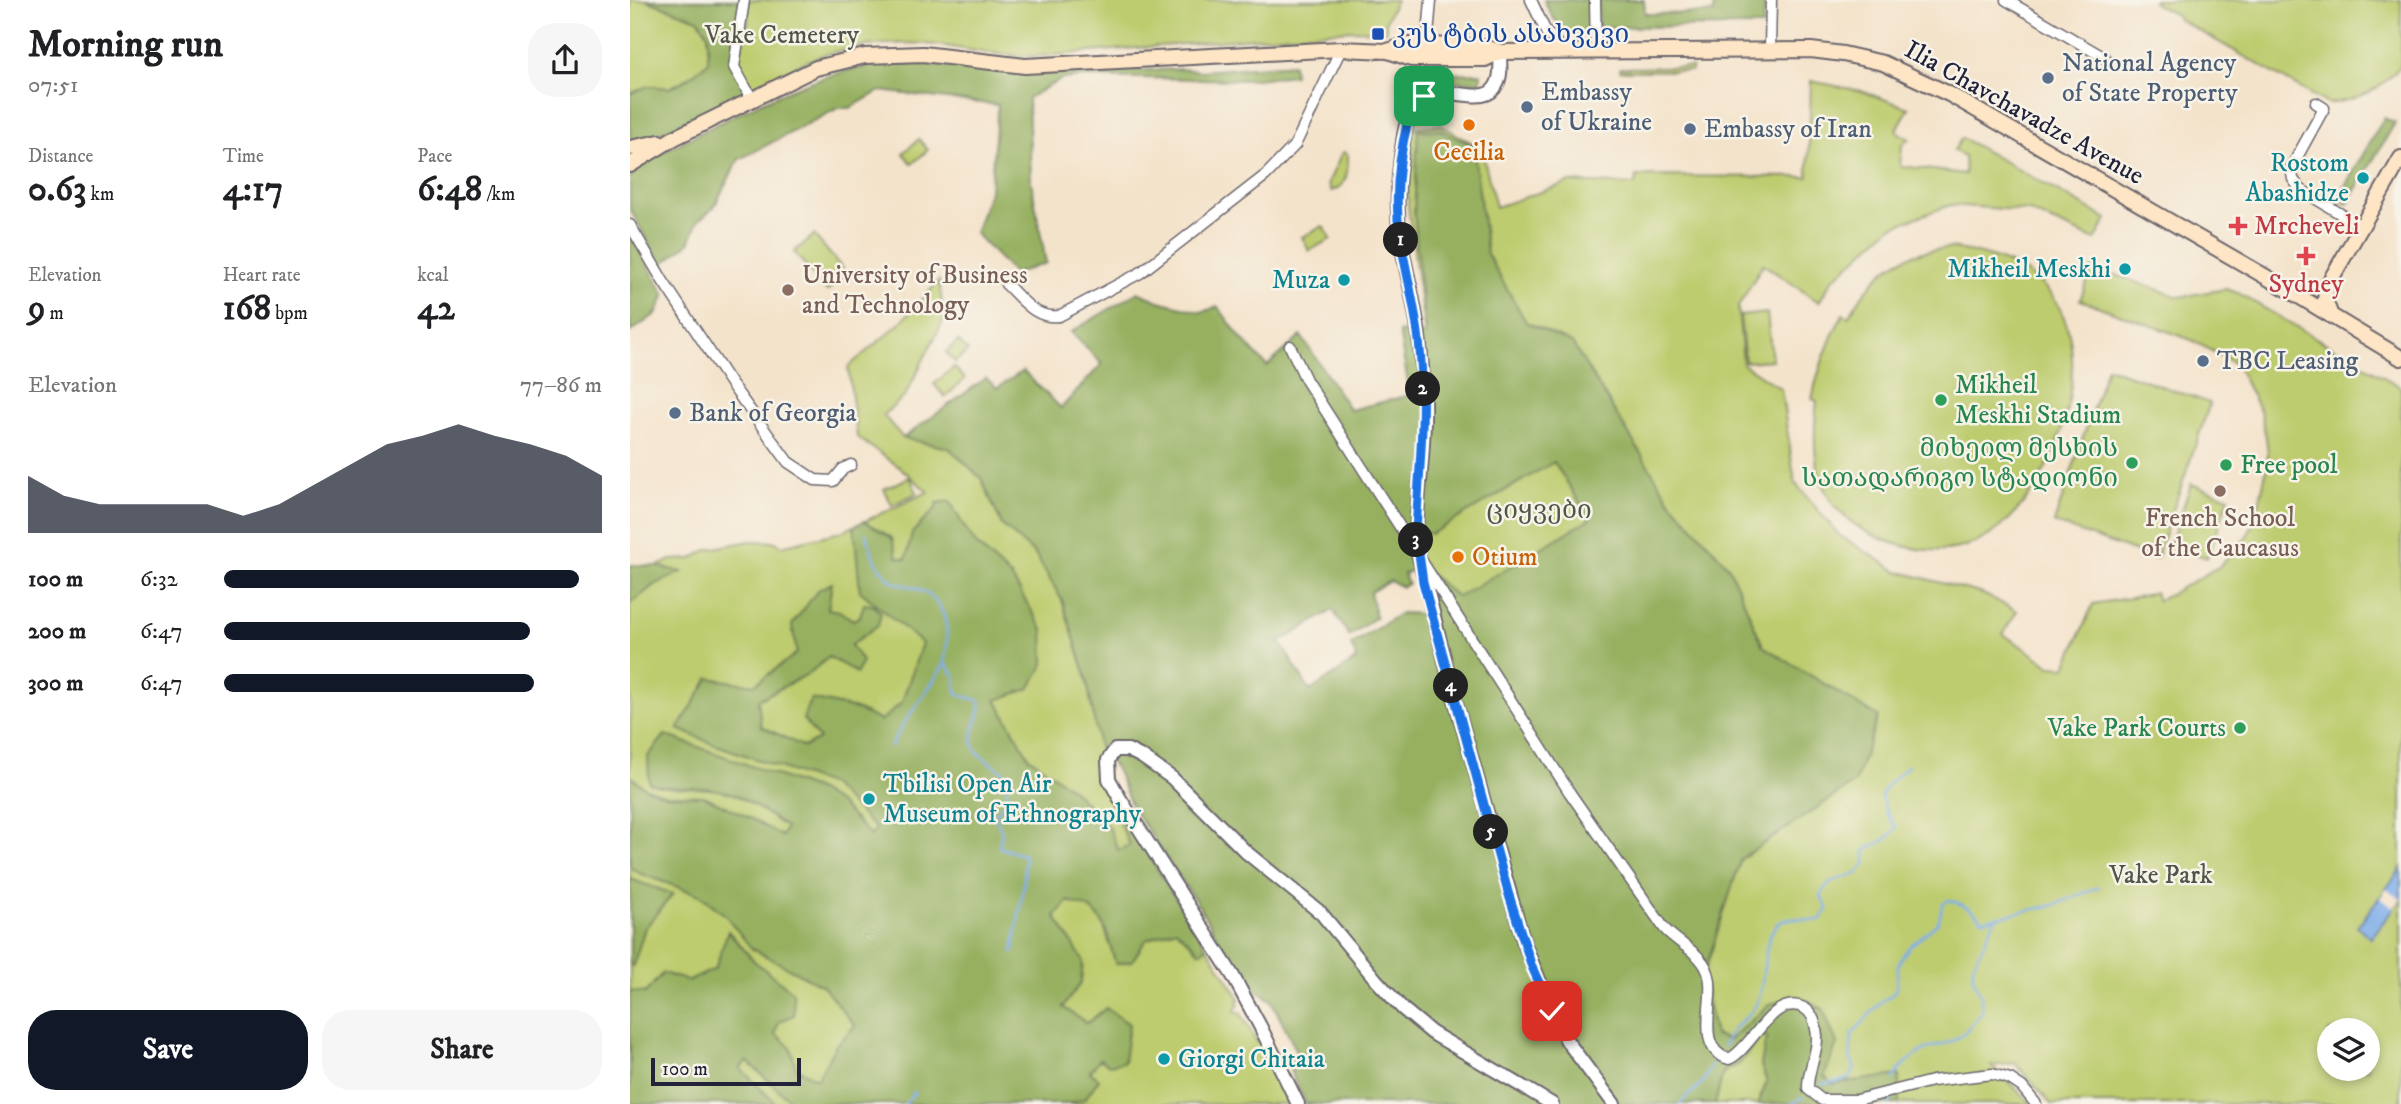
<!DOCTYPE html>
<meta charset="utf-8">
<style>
:root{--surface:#fff;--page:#f6f6f6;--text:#202124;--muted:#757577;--accent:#111827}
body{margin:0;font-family:"IM FELL DW Pica","Noto Serif Georgian",serif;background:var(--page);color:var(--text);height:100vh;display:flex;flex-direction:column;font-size:26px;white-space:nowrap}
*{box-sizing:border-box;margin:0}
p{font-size:23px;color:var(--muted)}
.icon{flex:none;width:38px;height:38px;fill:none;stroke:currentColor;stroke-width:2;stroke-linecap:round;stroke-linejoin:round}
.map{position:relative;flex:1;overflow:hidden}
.side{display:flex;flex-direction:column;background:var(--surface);width:630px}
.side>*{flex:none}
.controls{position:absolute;left:1687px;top:1018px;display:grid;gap:14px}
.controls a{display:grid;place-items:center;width:63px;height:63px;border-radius:50%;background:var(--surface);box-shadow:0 4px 10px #0003;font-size:35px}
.scale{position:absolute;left:21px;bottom:18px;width:150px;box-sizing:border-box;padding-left:7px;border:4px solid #22223b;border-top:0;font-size:19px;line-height:24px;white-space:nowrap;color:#22223b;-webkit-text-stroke:5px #f7f3e8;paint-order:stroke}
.pin{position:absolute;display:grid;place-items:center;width:60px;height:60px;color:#fff;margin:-30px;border-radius:14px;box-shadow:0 4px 10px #0006}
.km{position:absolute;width:35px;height:35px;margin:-18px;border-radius:50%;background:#222;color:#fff;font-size:19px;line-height:35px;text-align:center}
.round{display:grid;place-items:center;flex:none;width:74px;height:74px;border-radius:28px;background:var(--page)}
.summary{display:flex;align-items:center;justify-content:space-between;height:119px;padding:0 28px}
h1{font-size:38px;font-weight:800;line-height:52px}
.figures{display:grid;grid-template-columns:repeat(3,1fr);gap:10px;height:119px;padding:7px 28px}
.figures div{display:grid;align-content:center}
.figures b{font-size:35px;font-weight:800}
.figures small{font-size:19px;font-weight:400}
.figures p{font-size:19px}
.chart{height:196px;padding:14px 28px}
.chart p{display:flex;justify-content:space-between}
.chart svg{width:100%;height:126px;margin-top:7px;fill:var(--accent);opacity:.7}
.cta{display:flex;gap:14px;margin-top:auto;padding:14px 28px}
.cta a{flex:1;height:80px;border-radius:28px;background:var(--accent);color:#fff;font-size:28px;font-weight:800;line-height:80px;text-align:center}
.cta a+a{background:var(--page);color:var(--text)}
ul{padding:0 28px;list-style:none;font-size:23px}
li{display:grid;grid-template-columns:112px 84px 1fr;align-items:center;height:52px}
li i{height:18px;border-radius:9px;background:var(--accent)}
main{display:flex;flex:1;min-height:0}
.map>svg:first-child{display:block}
.green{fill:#bdcc6e;stroke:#707754;stroke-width:2;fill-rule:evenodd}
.forest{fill:#96b061;stroke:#5c694e;stroke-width:2;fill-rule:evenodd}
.water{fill:#7eade8;stroke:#506892;stroke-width:2}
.pier{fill:#f4e3cb}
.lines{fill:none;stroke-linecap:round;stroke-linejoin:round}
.stream{stroke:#7eade8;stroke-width:2.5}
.minor-casing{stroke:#6c666d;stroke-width:13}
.tertiary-casing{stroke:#6c666d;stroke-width:16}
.secondary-casing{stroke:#6c666d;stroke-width:18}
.minor{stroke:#fff;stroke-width:10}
.tertiary{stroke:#fff;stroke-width:12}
.secondary{stroke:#fde5c5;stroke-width:14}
.route-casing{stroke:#fff;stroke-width:14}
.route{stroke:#1a73e8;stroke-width:9}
.transit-dot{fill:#1a4fb4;stroke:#f7f3e8;stroke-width:2.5}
.service-dot{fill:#5c6f8a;stroke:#f7f3e8;stroke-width:2.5}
.food-dot{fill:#e8710a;stroke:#f7f3e8;stroke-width:2.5}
.culture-dot{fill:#0f9aa8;stroke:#f7f3e8;stroke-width:2.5}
.health-dot{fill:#e0444e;stroke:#f7f3e8;stroke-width:2.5}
.education-dot{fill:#8d6e63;stroke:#f7f3e8;stroke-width:2.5}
.leisure-dot{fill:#2e9e5b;stroke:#f7f3e8;stroke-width:2.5}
.labels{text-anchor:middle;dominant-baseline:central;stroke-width:5;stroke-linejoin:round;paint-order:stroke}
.transit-label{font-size:26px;fill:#164399;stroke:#f7f3e8;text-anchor:start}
.park-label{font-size:26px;fill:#50554a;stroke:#f7f3e8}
.service-label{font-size:26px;fill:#4e5e75;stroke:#f7f3e8;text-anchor:start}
.street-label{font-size:26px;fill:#22223b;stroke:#f7f3e8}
.food-label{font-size:26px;fill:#c56008;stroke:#f7f3e8}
.culture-label{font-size:26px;fill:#0d838f;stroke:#f7f3e8;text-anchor:end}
.health-label{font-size:26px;fill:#be3a42;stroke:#f7f3e8;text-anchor:start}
.education-label{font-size:26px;fill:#785e54;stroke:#f7f3e8;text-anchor:start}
.leisure-label{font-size:26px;fill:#27864d;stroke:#f7f3e8;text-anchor:start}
</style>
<main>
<section class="side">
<div class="summary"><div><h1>Morning run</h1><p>07:51</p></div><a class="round"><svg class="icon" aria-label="share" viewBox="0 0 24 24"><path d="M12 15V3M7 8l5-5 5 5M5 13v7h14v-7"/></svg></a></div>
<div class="figures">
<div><p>Distance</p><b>0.63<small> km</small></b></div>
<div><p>Time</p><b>4:17</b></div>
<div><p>Pace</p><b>6:48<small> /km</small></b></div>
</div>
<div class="figures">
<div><p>Elevation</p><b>9<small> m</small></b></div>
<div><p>Heart rate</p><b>168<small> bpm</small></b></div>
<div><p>kcal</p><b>42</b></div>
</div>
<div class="chart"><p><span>Elevation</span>77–86 m</p>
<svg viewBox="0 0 160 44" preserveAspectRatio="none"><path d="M0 44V24L10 31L20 34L30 34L40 34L50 34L60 38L70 34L80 27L90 20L100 13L110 10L120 6L130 10L140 13L150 17L160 24V44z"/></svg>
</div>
<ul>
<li><b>100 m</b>6:32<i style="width:94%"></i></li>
<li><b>200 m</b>6:47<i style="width:81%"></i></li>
<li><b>300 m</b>6:47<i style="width:82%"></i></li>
</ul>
<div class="cta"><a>Save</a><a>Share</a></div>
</section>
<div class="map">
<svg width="1771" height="1104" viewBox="0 0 1771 1104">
<rect width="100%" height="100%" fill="#f7f3e8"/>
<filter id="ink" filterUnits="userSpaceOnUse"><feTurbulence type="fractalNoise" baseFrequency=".0143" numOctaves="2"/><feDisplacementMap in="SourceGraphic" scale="14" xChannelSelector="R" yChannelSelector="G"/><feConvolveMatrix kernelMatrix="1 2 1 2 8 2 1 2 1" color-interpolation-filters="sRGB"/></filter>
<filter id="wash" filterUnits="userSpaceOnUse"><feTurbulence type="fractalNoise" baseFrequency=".00686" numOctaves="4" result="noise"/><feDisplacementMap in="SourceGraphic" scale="28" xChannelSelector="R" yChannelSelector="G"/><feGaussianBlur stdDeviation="1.57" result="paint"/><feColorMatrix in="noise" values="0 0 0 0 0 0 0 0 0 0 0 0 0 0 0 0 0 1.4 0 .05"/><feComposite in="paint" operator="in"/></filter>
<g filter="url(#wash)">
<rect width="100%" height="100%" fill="#f4e3cb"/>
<!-- green -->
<path class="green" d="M0,0H16L68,19L78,34V63L57,79L39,88L18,86L0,94Z
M118,0H766L756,20V31L721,30L412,56C384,57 354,53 327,48C284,39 226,43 185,58C163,67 142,78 122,88L107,65L118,21Z
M1524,0H1771V65C1752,90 1728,100 1698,104L1547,18L1548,16L1523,3Z
M1062,67V71H990V68Z
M1181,81L1231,91L1279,108L1266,131L1279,139L1272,145L1270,166L1335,174L1334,157L1324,150L1332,138L1477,219L1465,240L1399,211L1320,205L1261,227L1202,280L1189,302L1133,264L1108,307L1113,364L1151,389L1165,483L1209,535L1267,571L1353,594L1387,611L1373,634L1421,666L1436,667L1463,604L1512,596L1525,592L1528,601L1590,566L1615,539L1625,522L1636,472L1638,454L1636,437L1630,411L1606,364L1562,340L1450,300L1463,267L1549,297L1596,289L1608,293L1771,387V1104H1421L1385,1063L1361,1066L1402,1104H1269L1268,1079L1190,1090L1185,1010L1152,1001L1072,1061L831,618L772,552L775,527L801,533L795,336L778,206L783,128L810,125L851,148L866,207L940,182L1005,185L1006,176L1178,177ZM1699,1031H1738V1069H1699Z
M289,139L298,150L282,164L273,153Z
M714,152L718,155C718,169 718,188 701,191L698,184L711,154Z
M693,226L701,239L679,251L672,237Z
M184,235L217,274L197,291L164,252Z
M1320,248C1358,254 1399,264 1423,297C1472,365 1420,508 1347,542C1311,558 1268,549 1235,531C1183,502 1181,454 1187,401L1182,399C1188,368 1198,342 1213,314L1218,317C1247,272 1265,252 1320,248Z
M309,281L314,319L275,396L253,415L273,438L319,448L351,478L372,525L405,554L432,600L456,676L471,750L467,764L470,777L487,806L482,808L572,951L577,947L610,999L607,1001L609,1005L605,1009L607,1013L610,1012L627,1042L632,1040L662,1104H0V604L24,585L51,572L27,566L41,560L61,559L77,550L94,546L120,541L146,542L151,546L211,532L298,492L272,469L227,437L218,367L268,325Z
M1137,313L1142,360L1115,362L1110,316Z
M328,341L338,351L325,362L316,352Z
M324,367L335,379L315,397L304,384Z
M1477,367L1580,403L1526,559L1424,523Z
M280,477L287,493L262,505L254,489Z
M1561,484L1599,497L1577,558L1540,545Z
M1132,1034L1139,1037L1131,1065L1137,1082L1128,1104H1085L1093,1072L1109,1064Z"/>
<!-- forest -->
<path class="forest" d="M16,0H110L104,44L114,93L22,137L0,140V94L18,86L40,88L57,79L78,62V34L68,19Z
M914,0H962L964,23L950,34C930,35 921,15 914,0Z
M968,0H1014L1015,14L1083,13L1084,0H1135L1133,26L968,27Z
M263,63L313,65L402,74L551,69L571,71L663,64L664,75L617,80L453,77L432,79L398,98L401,181L416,263L384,274L345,233L360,190L368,105L250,91L220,108H208L108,160L84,207L68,221L59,243L31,265L0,209V178L10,164C88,125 175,70 263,63Z
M851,73V82H799V74Z
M1754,118L1765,123L1717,204L1708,198Z
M788,130H810L843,145L857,254L896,322L942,343L1041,502L1099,567L1133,646L1248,717L1225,782L1111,859L1073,977L1085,1035L1099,1040L1140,1004L1170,997L1193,1009L1207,1044L1194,1076L1202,1084L1269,1075V1104H1243L1242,1102L1128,1104L1137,1082L1131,1065L1135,1044L1138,1038L1132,1035L1109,1064L1093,1072L1085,1104H676L660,1071L666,1050L641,1000L615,983L565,900L502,807L486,769L469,747L456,676L432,600L405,554L372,525L351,478L319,448L273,438L356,378L367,388L393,371L431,408L472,364L441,332L508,292L529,301L571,312L588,307L611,338L637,366L671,336L720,410L780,395L769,332L795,335L784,212ZM924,462L960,519L828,597L772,552L775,528L801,534ZM784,569L794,614L771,613L721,645L727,659L680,691L650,642L703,610L719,636L746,617L740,592L760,581L772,587L778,584L774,574Z
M0,234L35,295L26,314L0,332Z
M320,501L333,525L347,545L382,578L413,630L414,664L399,689L366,700L399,757L442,789L479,827L488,850L500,845L482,808L487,806L577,947L570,952L546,929L516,940L502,961L486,964C479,947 478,925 464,912C459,906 445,904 438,901L425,916L453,960L451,983L433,1007L457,1023L476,1008L499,1024L494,1062L479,1065L470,1059L460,1072L469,1079L455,1099L437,1104H164L117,1061L110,1068L146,1104H0V991L15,993L33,973L59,981L85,969L98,931L124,961L163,992L164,1015L149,1022L145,1033L161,1048L166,1068L187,1079L206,1045L225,1026L193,986L122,949L95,915L70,895L11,874L0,867V776L16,788L36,795L74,796L120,818L152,836L156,827C140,817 117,798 100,793C73,784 45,792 19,783L18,756L35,735L185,789L210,804L241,836L246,829L201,785L83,744L48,729L79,678L124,685L167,653L162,625L188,590L202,583L198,609L209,611L223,620L230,616L234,604L243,605L251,613L248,625L221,645L232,661L227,673L199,657L178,674L128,700L131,726L174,747L189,739L173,719L181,699L226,709L251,721L272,702L292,643L230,591L224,526L235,521L262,538L267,557L276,559L282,533L306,508L307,503Z
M0,565L27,566L52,572L24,585L0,604Z
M0,879L43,894L15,928L3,966L0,964Z"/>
<!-- water -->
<path class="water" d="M1771,869V899L1741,938L1727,927Z"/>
<!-- pier -->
<path class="pier" d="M1756,889L1771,899L1764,908L1750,898Z"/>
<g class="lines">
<!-- stream -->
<path class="stream" d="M236,534C242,554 245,567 262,581C268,585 275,584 282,587C318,598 321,631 314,662L325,676L326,692C333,699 342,696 350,702C351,711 348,717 345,725C335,752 356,759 375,773L378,798L365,815L372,832L369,847L395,856L394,883L383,952
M261,746C276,715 298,693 314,664
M1094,1046C1097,1039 1100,1033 1105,1027C1113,1019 1122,1014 1127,1003C1137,984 1130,931 1152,921C1164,915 1177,922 1190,920L1197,909L1191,896C1198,878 1210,879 1227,874L1235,864V851C1248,842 1259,841 1266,827L1257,814L1251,796L1257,785L1278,766
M1264,1079C1270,1066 1288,1051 1302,1047C1312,1044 1320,1044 1329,1037C1338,1031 1343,1020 1352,1013L1351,995L1343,978V966L1366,917
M1191,1084L1219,1079L1225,1068L1220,1058L1222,1034L1253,1000L1262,995L1266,989L1268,965L1272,957L1280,946L1308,923L1313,903L1319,900C1331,903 1344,911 1353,920L1424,905L1469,887
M275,1104L285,1092
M1050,1104L1074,1081L1082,1064
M1162,1104L1173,1097
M1260,1104L1261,1100"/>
</g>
</g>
<g filter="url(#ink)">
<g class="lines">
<!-- minor casing -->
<g class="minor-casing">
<path id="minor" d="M114,0L104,67L122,99
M901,0L916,32L935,52
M965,0L966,52
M1376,0L1475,58
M797,48L801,0
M1140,49L1141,0
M1686,103L1694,108L1661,168L1663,179L1670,189L1732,227
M0,225L33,281L101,384L158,462L185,480L203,481L213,469L221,465
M376,284C392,299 405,319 429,316L510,273L636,175L665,145L711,49
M660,346L676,380L940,793L1034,928C1047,943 1069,951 1077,970C1089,995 1061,1048 1099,1059C1122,1049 1143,992 1174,1008C1184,1013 1186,1026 1187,1036C1188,1054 1177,1070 1178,1089L1192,1100H1227L1302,1081L1362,1074L1380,1079L1392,1087L1406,1104"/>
</g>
<!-- tertiary casing -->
<g class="tertiary-casing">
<path id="tertiary" d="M870,52C870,62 872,75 867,84C851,119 788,56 774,135C769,168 765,203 770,236C776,273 787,309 790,346C792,366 794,385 794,405C795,448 788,490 786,533L787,549L822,689L894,943L922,1011L937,1041L984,1104
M668,1104L630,1026L603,976L489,797L479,779L478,760L485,750H498L512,757L542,778L616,852L691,913L747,981L773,1009L802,1033L922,1104"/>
</g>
<!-- secondary casing -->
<g class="secondary-casing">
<path id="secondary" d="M758,51L781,59H855L870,52L1181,50L1213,54L1253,63L1319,94L1657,289L1771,358
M0,148L29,142
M0,165L44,138L186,68L235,56L293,54L395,66L711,49L758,51L776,45H797L855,47L870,52
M1701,316L1695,300L1697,286L1771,158"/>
</g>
<!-- minor -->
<use href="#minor" class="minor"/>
<!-- tertiary -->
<use href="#tertiary" class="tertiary"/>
<!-- secondary -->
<use href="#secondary" class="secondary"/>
</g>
</g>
<g class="lines" filter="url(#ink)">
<!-- route casing -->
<g class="route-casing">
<path id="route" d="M794,96L782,109L778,120C769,157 764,199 770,237C776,272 785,306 789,341C797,406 789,468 786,533L793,582L878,892L902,967L922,1011"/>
</g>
<!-- route -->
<use href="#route" class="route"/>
</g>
<!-- markers -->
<rect class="transit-dot" x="741" y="27" width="14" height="14" rx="3.5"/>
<g class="service-dot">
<circle cx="1418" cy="78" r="7"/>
<circle cx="897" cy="107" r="7"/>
<circle cx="1060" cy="129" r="7"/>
<circle cx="1573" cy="361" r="7"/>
<circle cx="45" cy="413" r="7"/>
</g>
<g class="food-dot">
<circle cx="839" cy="125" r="7"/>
<circle cx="828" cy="557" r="7"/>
</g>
<g class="culture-dot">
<circle cx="1733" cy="178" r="7"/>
<circle cx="1495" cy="269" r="7"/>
<circle cx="714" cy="280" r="7"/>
<circle cx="239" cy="799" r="7"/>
<circle cx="534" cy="1059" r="7"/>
</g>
<g class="health-dot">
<path d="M1604.5 215.5h7v7h7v7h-7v7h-7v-7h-7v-7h7z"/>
<path d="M1672.5 245.5h7v7h7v7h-7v7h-7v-7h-7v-7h7z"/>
</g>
<g class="education-dot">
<circle cx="158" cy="290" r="7"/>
<circle cx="1590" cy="491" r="7"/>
</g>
<g class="leisure-dot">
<circle cx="1311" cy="400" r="7"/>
<circle cx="1502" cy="463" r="7"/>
<circle cx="1596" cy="465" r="7"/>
<circle cx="1610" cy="728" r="7"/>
</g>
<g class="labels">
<!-- transit labels -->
<g class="transit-label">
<text x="762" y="34">კუს ტბის ასახვევი</text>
</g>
<!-- park labels -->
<g class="park-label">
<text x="152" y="35">Vake Cemetery</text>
<text x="909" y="510">ციყვები</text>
<text x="1531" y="875">Vake Park</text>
</g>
<!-- service labels -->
<g class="service-label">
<text x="1432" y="63">National Agency<tspan x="1432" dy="30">of State Property</tspan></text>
<text x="911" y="92">Embassy<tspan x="911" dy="30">of Ukraine</tspan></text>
<text x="1074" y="129">Embassy of Iran</text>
<text x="1587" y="361">TBC Leasing</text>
<text x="59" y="413">Bank of Georgia</text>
</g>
<!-- street labels -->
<g class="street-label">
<text transform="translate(1394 113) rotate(29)">Ilia Chavchavadze Avenue</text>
</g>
<!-- food labels -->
<g class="food-label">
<text x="839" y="152">Cecilia</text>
<text x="842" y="557" text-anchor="start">Otium</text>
</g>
<!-- culture labels -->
<g class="culture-label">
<text x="1719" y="163">Rostom<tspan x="1719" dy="30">Abashidze</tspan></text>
<text x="1481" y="269">Mikheil Meskhi</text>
<text x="700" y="280">Muza</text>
<text x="253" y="784" text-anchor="start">Tbilisi Open Air<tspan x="253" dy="30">Museum of Ethnography</tspan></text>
<text x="548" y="1059" text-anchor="start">Giorgi Chitaia</text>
</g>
<!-- health labels -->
<g class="health-label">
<text x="1624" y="226">Mrcheveli</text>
<text x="1676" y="284" text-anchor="middle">Sydney</text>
</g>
<!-- education labels -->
<g class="education-label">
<text x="172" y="275">University of Business<tspan x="172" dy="30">and Technology</tspan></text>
<text x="1590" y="518" text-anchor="middle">French School<tspan x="1590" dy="30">of the Caucasus</tspan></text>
</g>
<!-- leisure labels -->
<g class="leisure-label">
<text x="1325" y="385">Mikheil<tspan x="1325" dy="30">Meskhi Stadium</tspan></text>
<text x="1488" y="448" text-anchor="end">მიხეილ მესხის<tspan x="1488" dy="30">სათადარიგო სტადიონი</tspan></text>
<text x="1610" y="465">Free pool</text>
<text x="1596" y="728" text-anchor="end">Vake Park Courts</text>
</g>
</g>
</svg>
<div class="controls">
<a><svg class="icon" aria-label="layers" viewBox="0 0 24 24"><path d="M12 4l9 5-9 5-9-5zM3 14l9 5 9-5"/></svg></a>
</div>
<div class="scale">100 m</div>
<div class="pin" style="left:794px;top:96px;background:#1e9e55"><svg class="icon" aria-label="arrive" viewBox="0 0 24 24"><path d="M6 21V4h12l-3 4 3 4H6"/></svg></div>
<div class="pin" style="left:922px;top:1011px;background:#d93025"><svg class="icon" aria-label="check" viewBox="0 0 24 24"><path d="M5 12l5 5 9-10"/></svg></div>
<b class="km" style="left:771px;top:240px">1</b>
<b class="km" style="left:793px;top:389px">2</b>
<b class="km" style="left:786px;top:540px">3</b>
<b class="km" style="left:821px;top:686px">4</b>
<b class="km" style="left:861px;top:832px">5</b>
</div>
</main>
